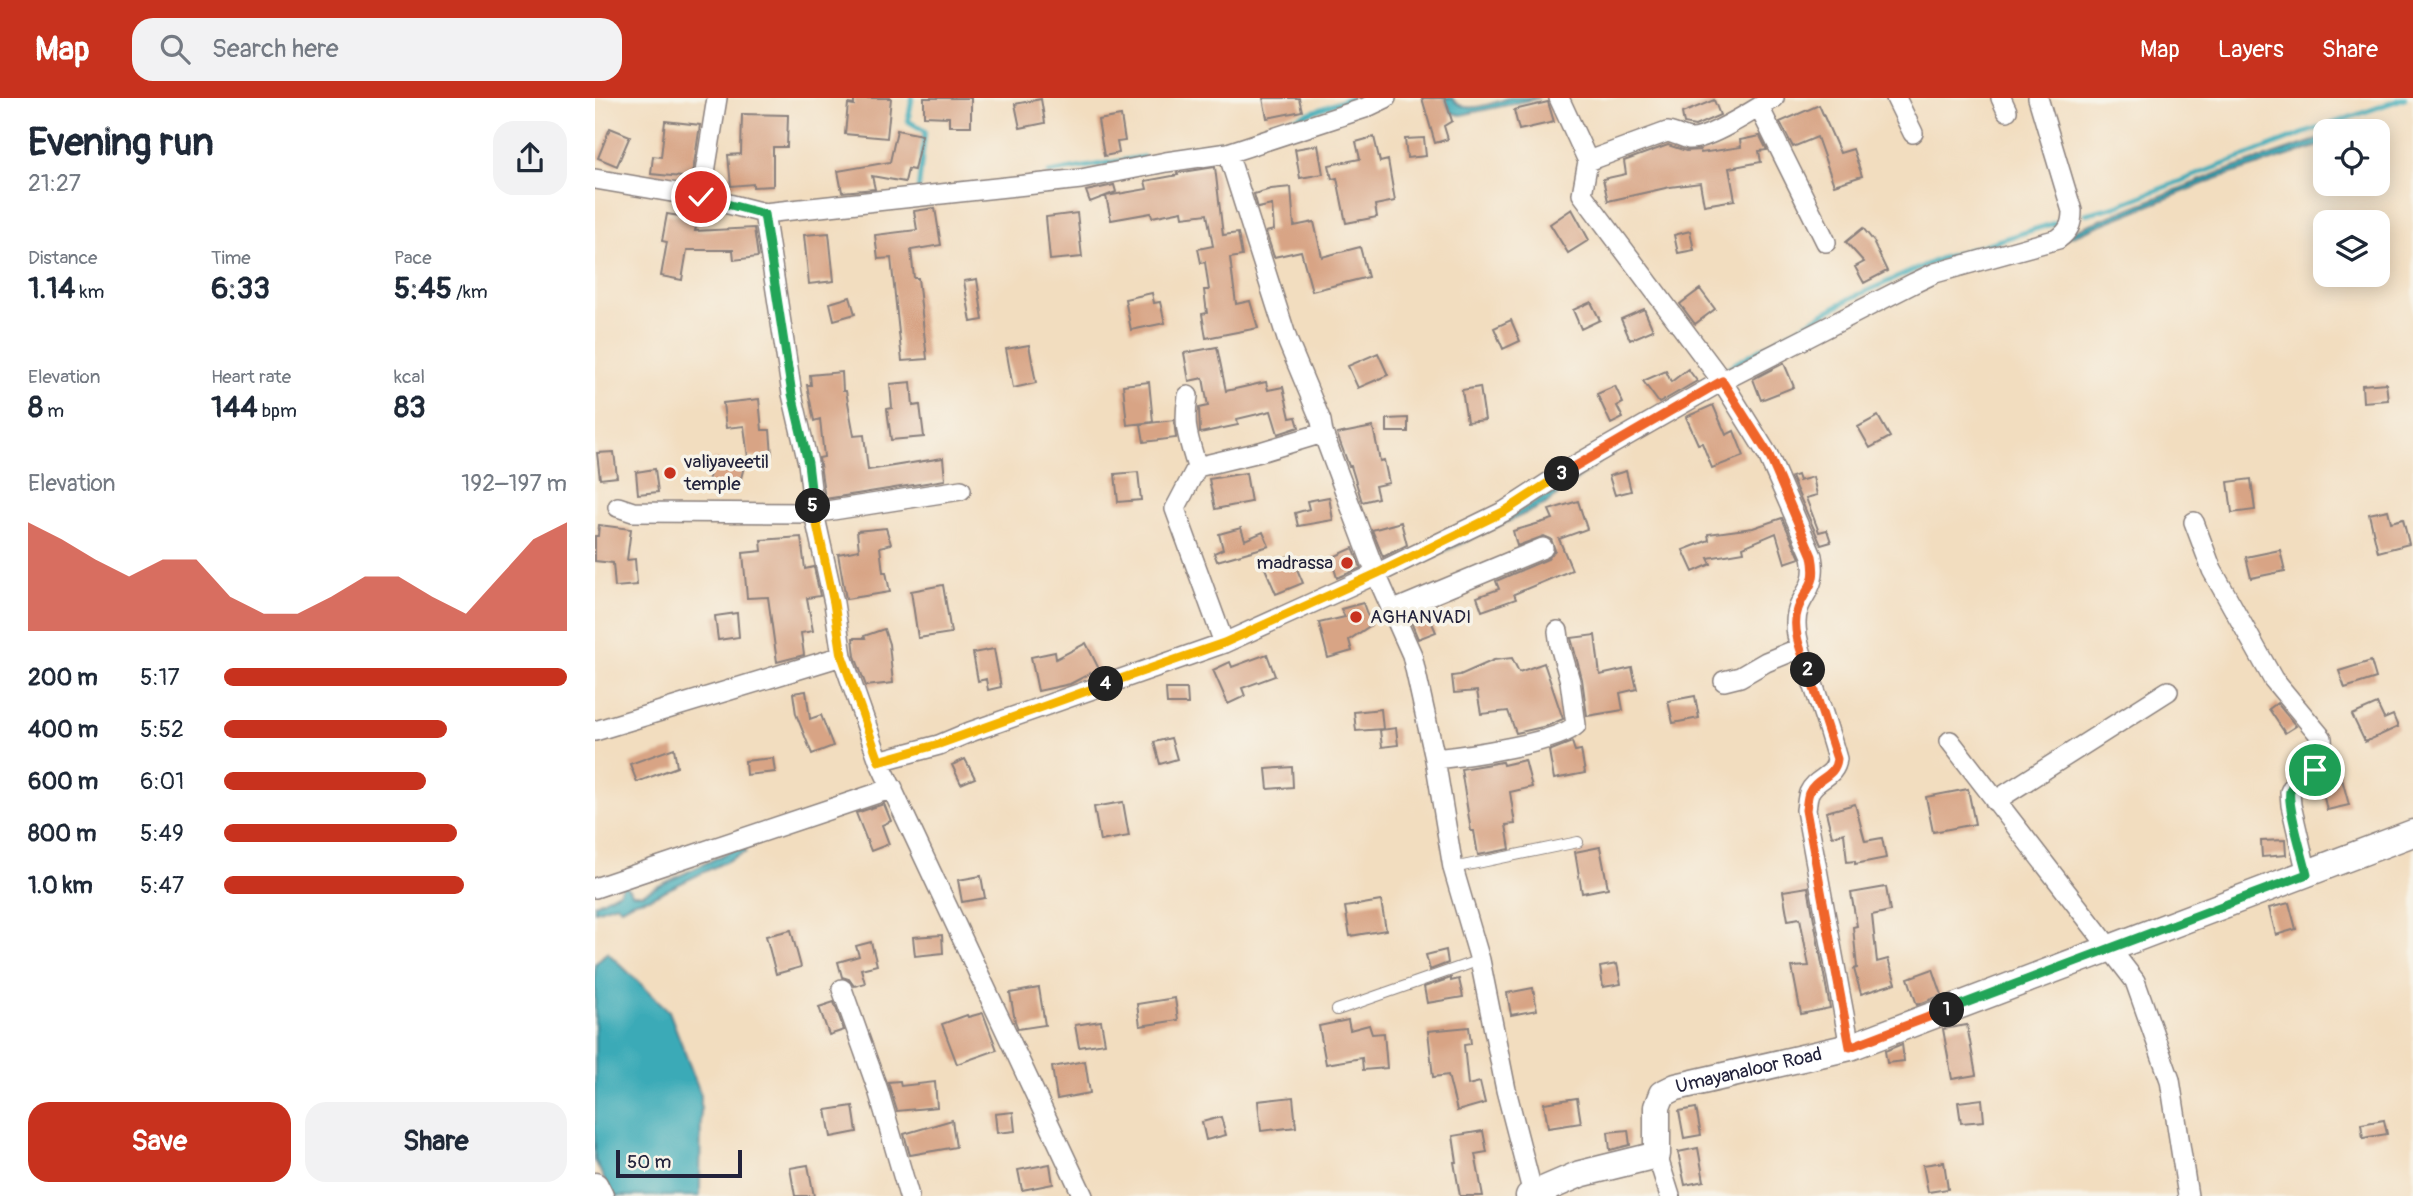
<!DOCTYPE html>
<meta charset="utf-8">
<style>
:root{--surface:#fff;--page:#f2f2f3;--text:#1f2937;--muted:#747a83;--accent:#c8321e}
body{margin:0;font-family:Pangolin,sans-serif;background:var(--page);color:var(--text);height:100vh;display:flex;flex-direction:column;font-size:26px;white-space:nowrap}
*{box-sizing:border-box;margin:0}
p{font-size:23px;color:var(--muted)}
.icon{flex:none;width:38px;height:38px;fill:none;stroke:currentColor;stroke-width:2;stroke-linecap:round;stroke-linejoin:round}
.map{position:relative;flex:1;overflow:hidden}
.drawer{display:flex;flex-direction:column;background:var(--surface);width:595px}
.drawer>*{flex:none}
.controls{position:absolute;left:1718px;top:21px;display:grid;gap:14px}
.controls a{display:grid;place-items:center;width:77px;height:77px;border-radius:14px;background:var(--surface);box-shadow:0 4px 18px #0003;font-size:35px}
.scale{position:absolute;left:21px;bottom:18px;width:126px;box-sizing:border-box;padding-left:7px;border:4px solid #22223b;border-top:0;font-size:19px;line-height:24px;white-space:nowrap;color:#22223b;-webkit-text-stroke:5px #f7f3e8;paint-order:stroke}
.pin{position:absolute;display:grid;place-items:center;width:60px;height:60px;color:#fff;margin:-30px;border:4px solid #fff;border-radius:50%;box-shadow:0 2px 7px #0007}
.km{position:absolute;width:35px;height:35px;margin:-18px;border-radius:50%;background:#222;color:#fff;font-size:19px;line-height:35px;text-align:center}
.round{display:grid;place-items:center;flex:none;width:74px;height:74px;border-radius:21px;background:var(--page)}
.summary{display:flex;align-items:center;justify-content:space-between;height:119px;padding:0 28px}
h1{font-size:38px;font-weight:700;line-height:52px}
.figures{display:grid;grid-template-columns:repeat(3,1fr);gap:10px;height:119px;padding:7px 28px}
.figures div{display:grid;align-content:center}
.figures b{font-size:30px;font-weight:700}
.figures small{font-size:19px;font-weight:400}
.figures p{font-size:19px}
.chart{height:196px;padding:14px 28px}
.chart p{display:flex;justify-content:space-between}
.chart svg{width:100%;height:126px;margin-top:7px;fill:var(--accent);opacity:.7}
.primary-button{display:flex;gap:14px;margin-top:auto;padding:14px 28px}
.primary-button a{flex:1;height:80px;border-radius:21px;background:var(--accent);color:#fff;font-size:28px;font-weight:700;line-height:80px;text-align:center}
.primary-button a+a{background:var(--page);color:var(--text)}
ul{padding:0 28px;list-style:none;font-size:23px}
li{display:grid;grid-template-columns:112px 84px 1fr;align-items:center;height:52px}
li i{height:18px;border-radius:9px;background:var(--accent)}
header{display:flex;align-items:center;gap:42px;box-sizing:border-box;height:98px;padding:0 35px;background:var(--accent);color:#fff}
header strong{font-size:33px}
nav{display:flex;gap:38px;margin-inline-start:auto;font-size:24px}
.search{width:490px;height:63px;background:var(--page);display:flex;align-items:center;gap:18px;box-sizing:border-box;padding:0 24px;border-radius:21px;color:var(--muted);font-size:26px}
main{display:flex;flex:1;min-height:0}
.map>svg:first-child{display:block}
.water{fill:#3aaab7;stroke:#2e6679;stroke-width:2}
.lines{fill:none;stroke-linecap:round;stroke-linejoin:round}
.stream{stroke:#3aaab7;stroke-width:5}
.building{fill:#d8a485}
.service-casing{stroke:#8a807d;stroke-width:12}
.minor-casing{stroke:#8a807d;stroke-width:22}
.secondary-casing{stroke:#8a807d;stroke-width:29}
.service{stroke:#fff;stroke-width:10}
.minor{stroke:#fff;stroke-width:19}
.secondary{stroke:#fff;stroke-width:26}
.split-1-casing{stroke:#fff;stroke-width:14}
.split-2-casing{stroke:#fff;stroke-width:14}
.split-3-casing{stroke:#fff;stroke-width:14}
.split-4-casing{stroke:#fff;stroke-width:14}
.split-5-casing{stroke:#fff;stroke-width:14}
.split-6-casing{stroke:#fff;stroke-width:14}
.split-1{stroke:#22a559;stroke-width:9}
.split-2{stroke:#f0652b;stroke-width:9}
.split-3{stroke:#f0652b;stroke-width:9}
.split-4{stroke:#f5b400;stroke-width:9}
.split-5{stroke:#f5b400;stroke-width:9}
.split-6{stroke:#22a559;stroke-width:9}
.poi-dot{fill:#c8321e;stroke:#f7f3e8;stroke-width:2.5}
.labels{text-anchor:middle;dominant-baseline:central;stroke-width:7;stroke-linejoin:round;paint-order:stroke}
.poi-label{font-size:19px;fill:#22223b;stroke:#f7f3e8;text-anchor:start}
.street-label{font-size:19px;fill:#22223b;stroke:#f7f3e8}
</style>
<header>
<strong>Map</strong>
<div class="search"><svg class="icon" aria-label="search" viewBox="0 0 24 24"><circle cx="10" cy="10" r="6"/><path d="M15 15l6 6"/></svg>Search here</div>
<nav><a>Map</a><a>Layers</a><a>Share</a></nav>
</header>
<main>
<section class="drawer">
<div class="summary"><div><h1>Evening run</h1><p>21:27</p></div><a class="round"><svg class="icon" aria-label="share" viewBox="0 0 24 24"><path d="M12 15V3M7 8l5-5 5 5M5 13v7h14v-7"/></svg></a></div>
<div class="figures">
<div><p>Distance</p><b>1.14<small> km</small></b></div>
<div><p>Time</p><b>6:33</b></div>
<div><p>Pace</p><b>5:45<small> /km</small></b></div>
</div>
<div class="figures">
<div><p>Elevation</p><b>8<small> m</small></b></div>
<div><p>Heart rate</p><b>144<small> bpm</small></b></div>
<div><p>kcal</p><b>83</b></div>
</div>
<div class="chart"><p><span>Elevation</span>192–197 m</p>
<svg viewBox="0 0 160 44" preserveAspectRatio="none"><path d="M0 44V6L10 12L20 19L30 25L40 19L50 19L60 32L70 38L80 38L90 32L100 25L110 25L120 32L130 38L140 25L150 12L160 6V44z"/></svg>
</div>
<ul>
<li><b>200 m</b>5:17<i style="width:100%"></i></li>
<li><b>400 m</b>5:52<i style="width:65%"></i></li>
<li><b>600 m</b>6:01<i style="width:59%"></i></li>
<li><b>800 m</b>5:49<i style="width:68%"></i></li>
<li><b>1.0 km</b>5:47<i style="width:70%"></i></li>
</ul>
<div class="primary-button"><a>Save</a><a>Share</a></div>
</section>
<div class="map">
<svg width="1818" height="1098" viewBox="0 0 1818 1098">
<rect width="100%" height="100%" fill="#f7f3e8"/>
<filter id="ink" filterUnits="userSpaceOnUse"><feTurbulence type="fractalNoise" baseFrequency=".0143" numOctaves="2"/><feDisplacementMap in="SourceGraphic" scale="14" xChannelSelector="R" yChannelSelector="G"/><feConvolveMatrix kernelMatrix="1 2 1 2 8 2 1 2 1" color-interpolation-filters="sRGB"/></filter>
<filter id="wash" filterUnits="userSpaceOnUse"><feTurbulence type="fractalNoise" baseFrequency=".00686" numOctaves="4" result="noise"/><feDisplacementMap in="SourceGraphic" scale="28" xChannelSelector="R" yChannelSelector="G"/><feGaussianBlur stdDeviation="1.57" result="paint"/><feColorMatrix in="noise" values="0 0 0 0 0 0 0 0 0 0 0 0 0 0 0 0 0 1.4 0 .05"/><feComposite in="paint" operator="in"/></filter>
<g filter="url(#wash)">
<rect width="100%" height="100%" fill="#f2ddbf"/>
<!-- water -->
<path class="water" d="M849,0H857C869,19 898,4 915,0C924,0 935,0 944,0L866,17L857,15Z
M1731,39V46L1623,80L1467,142L1470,136L1624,75Z
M1005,364L951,406L793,480L923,414Z
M148,747L151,754L57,799L37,804L26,810L21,806L0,813V806L24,794L29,786L38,796H47Z
M12,854L74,913L106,997L105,1098H17L0,1062V866Z"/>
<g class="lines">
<!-- stream -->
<path class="stream" d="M317,0L313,23L330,33L323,94
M581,53L641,42L755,0
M454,75L548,59
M1490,116L1521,108L1707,36L1810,0
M1134,269L1254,201L1344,161L1463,124"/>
</g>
<g id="blocks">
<!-- building -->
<path class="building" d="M259,0H296L292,40L250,36L253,6L259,7Z
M329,0H376V28H354V19L329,18Z
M668,0H704L707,13L672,20Z
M827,0H850L857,23L849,28L853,41L840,45Z
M446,1L450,25L425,30L420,6Z
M1119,2L1125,17L1100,28L1089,26L1087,15Z
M953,4L959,24L924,32L919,12Z
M1224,7L1245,55L1258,51L1267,78L1239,87L1222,39L1198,49L1185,24Z
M147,16L193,17L192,49H178V88L158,89V86L136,88L133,57L146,56Z
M526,18L530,43L522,44L524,55L509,58L503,22Z
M70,23L105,27L97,80L56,76L58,58L66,59Z
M15,30L35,38L22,68L3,60Z
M302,32L327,37L319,72L313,71L310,84L277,78L280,91L247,94L243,73L295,64Z
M1165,38L1172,52L1164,53L1166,64L1134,70L1140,102L1109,107L1105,85L1075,89L1013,103L1008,81L1031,76L1029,63L1073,47L1091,53L1105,52L1106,55L1146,49L1145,42Z
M779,39L785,64L793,62L800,103L780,107L782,119L751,125L742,80L737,81L734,67L765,61L761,44Z
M829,40L831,58L812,60L810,41Z
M723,47L728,76L705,80L700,51Z
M620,69L628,137L643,135L647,158L635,160L641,206L655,203L663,230L611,240L607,216L612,215L609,192H614L610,164L606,165L603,151L618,148L612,116L588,119L587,113L557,119L556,115L516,122L511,98L552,91L550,83L583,77L582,75Z
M519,87L521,94L495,104L491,93Z
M696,89L699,128L719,124L727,159L765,149L773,179L717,193L706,153L679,159L671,134L679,132L677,107L663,110L659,96L676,91Z
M340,110L346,147L316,152L319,180H323L332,261L307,263L296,160L283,161L280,137L322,132L319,113Z
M977,111L994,142L973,155L955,126Z
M482,115L487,159L455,162L451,119Z
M72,116L103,121L100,133L159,130L163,159L139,162L138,152H92L87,182L66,178L72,144L67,143Z
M1268,130L1280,145L1279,146L1292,173L1269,185L1260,169L1269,164L1251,144Z
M1095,133L1099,152L1083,155L1079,137Z
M234,135L239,183L214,186L209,137Z
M382,181L388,222L376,224L369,183Z
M1105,191L1120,211L1100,226L1085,206Z
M557,195L559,205L565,204L570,225L536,232L530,201Z
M255,199L260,216L239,222L235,205Z
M996,204L1005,222L986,231L978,212Z
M1049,211L1058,232L1035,242L1026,221Z
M916,222L925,243L908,251L899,230Z
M434,247L441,285L418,290L411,251Z
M622,249L631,293L671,284L673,292L688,289L695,320L701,319L704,329L683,336L676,313L642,321L643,327L605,335L604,310L613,308L608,280L594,283L589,255Z
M783,255L793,277L763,290L753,268Z
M1189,265L1199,289L1166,302L1158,281Z
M1093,271L1102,283L1064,305L1048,283L1071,273L1076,284Z
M247,274L248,293H251L259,338L269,337L273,372L348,360L350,382L230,401L224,360L229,359L225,321L219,323L212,287H216L215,277Z
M316,284L318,308L325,307L329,339L296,342L292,311L297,310L295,286Z
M554,284L558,324L532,327L528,287Z
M1791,285L1793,302L1768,304L1767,287Z
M1020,288L1028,305L1022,308L1028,320L1016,326L1002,296Z
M885,289L890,322L872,324L867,292Z
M164,301L167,332H175L177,357L153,360L149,328L131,330L128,305Z
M1118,307L1131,337L1139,333L1149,358L1117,370L1107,345L1103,346L1091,319Z
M1283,318L1295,339L1275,350L1263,329Z
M813,320V334H792V321Z
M579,322L581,340L549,344L546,326Z
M778,329L785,363L789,362L794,385L780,388L783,400L767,404L756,368H754L742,336Z
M19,354L22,379L5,381L2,355Z
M119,361L149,369L142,395L112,387Z
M60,371L63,394L43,396L41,374Z
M1031,373L1036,393L1020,397L1014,378Z
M543,374L546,402L523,404L520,376Z
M651,375L656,404L620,411L614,381Z
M1202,377L1204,383L1218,379L1222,397L1211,400L1224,434L1232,432L1236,444L1226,447L1196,379Z
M1656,381L1660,412L1637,415L1633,384Z
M734,399L738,422L703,428L700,415L714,411L712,403Z
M983,403L992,431L964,441L977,472L919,496L921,501L887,513L882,499L904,491L901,483L953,461L960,452L956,441L949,438L922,448L918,433L958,421L954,412Z
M1793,412L1796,424L1808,421L1814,446L1783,454L1774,416Z
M1187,420L1205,460L1190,465L1181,435L1148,449L1149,454L1113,460L1116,466L1098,474L1088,452L1114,442L1113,436L1158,430Z
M806,424L812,447L788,459L777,432Z
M4,427L36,431L32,462L40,461L42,487L20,489L18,465L0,463V438H3Z
M291,430L296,446L285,449L288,474H291L295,494L251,501L243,456L264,452L262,433Z
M646,430L650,442L668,434L674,448L622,463L619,455L628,451L624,436Z
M206,439L210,471L219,469L225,498L212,500L218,533L206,535L209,557L182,564L173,499L152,500L148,455L167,453L166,442Z
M758,450L766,470L742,480L736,460Z
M1685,452L1690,473L1656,480L1651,459Z
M696,457L708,485L681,496L669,468Z
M348,487L356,535L323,540L316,493Z
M768,505L776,527L754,542L757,553L733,560L724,525L750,519L746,511Z
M831,512L841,534L823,541L814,519Z
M142,515L144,539L123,542L120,518Z
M289,531L294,546L298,585L271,588L260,558L258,540H270L269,538Z
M1000,537L1005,577L1037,570L1042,591L1025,595L1028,612L992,618L987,581L976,540Z
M491,545L504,571L475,586L443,593L436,559L460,554L461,561Z
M399,551L406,589L393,592L391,581L383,583L378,555Z
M672,556L680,578L647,590L650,598L633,606L618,572L635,564L637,569Z
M917,560L924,574L949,565L968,621L952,628L921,635L913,613L886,616L882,593L859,595L857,578L865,577L899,562Z
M1776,563L1781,580L1750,590L1744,573Z
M571,591H592L593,606H572Z
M211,593L215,621L226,617L238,648L217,656L201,616L198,595Z
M1100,598L1104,620L1078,625L1073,603Z
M1682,605L1701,628L1690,635L1674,611Z
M1782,606L1789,621L1798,617L1803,629L1770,644L1757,617Z
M786,611L788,631L761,633L759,614Z
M801,630L803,647L787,649L785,632Z
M576,640L582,661L565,666L559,644Z
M977,644L980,653L986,652L990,675L959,681L954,653Z
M79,650L82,669L42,684L35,666Z
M178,660L180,674L151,677L150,663Z
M370,661L380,680L366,686L357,667Z
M930,662L937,689L915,694L920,726L911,727L915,751L883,757L879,733H876L866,671L907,664L908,667Z
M697,669L698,689L673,691L671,671Z
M1744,670L1754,707L1732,712L1725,683L1734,673Z
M1373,691L1380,726L1338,734L1331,699Z
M528,704L534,738L505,743L499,709Z
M289,706L296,723L287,727L294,746L276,753L261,715Z
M1260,706L1270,743L1287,740L1291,760L1260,766V763L1252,764L1249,735L1237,738L1231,714Z
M1690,742L1691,757L1667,759L1666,743Z
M1005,749L1013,790L987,795L980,754Z
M386,778L390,800L367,804L363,782Z
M1213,789L1235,910L1206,916L1197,869L1214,868L1205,820L1193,822L1188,793Z
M1291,789L1295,813L1277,817L1282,864L1293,861L1301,885L1266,896L1259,871L1262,870L1258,829L1262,828L1256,795Z
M786,803L791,832L755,838L750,809Z
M1694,805L1701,831L1681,837L1674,810Z
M196,832L206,869L181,876L171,838Z
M347,837L348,855L320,858L318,839Z
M276,844L282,867L266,871L270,885L259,888L254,881L247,879L243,864L264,858L261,848Z
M851,852L853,865L835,872L831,857Z
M1022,866L1026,886L1008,889L1005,869Z
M1338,871L1347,897L1322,907L1313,880Z
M856,880V883L864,881L868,899L832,905L829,889Z
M444,890L450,927L423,931L420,923L415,895Z
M938,890L942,912L916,917L912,895Z
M580,900L583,922L545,928L542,906Z
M239,904L249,932L234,937L224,909Z
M388,915L402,952L362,966L347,926L372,917L373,919Z
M753,922L755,932L774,927L777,936L789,935L792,970L768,972L767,960L731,966L724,928Z
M506,923L510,945L484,949L480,927Z
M1372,927L1381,977L1357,981L1348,931Z
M874,929L876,946L869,947L873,987L885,984L890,1005L862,1013L853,977L838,979L833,933Z
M1307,946L1309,963L1292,965L1290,953Z
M490,963L495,995L462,1001L457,969Z
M305,983L306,988L340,984L342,1009L302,1013L293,984Z
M698,999L701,1029L666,1033L663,1003Z
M982,1000L986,1025L953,1030L949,1005Z
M1387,1001L1389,1023L1366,1025L1363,1004Z
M258,1008L262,1034L236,1039L231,1012Z
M1101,1010L1106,1037L1089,1040L1084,1013Z
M418,1014L420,1033L402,1035L400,1016Z
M626,1019L631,1037L611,1042L607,1024Z
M357,1022L361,1049L315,1057L309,1036Z
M1789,1022L1792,1036L1768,1040L1766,1026Z
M1033,1032L1035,1047L1015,1052L1013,1034Z
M888,1033L892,1054L880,1056L888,1098H865L859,1064H862L858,1038Z
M1103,1050L1109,1083L1090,1087L1083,1054Z
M1349,1064L1353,1091L1333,1094L1328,1067Z
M455,1066L458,1086L427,1092L423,1072Z
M213,1067L219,1098H200L195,1070Z"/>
</g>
</g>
<g filter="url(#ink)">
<use href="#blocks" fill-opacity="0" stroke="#8a807d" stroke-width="2"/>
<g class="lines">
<!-- service casing -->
<g class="service-casing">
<path id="service" d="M858,770L983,744
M742,912L885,862"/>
</g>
<!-- minor casing -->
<g class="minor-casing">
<path id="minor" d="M964,0L993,63L987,96L1127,283L1173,357L1217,458C1224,494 1201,497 1201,525C1201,545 1210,565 1217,583C1226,609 1235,635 1242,661C1240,680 1221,679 1214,695C1212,700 1212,707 1211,712L1255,949
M1301,0L1318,35
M1406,0L1412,13
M1164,9L1231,144
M633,55L693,244L726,323L728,335L781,476L817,557L840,661L858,770L885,862L911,992L938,1096
M993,63L1072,34C1080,35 1086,39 1094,41C1112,43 1162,10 1179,0
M0,81L106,99L169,115L486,81L571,64L633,55L770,10L791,0
M106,99L122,0
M169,115L197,296L213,365L219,415L239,505L247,558L284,663
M593,298C588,329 593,339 602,369L665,354L728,335
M602,369L580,411L629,545
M23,409L38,414L219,415L366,392
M1599,424L1617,472L1678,581L1727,640L1728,659L1720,672L1700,684L1695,694L1696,707L1712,776
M797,513L948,450
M1129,583L1145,579L1171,564L1205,550
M0,633L247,558
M1355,643L1540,883L1575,982L1593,1098
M840,661C869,658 963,645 981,627L975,583L965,548L963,533
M1400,703L1573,593
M0,790L298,690
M247,891L283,992L314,1098
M1062,1057L1075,1098
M488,1098L284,663L344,647L375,634L629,545L781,476L910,413L979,368L1127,283L1319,185L1340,175L1463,141C1474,133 1477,126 1477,113L1443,0"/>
</g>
<!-- secondary casing -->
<g class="secondary-casing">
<g id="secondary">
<path d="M0,1088L5,1098"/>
<path id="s1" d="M934,1098L985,1076L1062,1057V1009L1067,996L1081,989L1255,949L1818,735"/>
</g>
</g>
<!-- service -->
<use href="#service" class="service"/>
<!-- minor -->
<use href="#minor" class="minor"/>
<!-- secondary -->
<use href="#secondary" class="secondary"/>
</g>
</g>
<g class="lines" filter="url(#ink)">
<!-- split-1 casing -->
<g class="split-1-casing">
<path id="split-1" d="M1352,912L1712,776C1708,758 1692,708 1695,693C1698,682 1711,677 1720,672"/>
</g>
<!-- split-2 casing -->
<g class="split-2-casing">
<path id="split-2" d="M1213,572L1242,661C1240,680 1221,679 1214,695C1212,700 1212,707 1211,712L1255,949L1352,912"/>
</g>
<!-- split-3 casing -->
<g class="split-3-casing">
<path id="split-3" d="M967,376L1127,283L1174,357L1217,458C1223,488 1212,487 1203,511C1196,530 1206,554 1213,572"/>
</g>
<!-- split-4 casing -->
<g class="split-4-casing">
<path id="split-4" d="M511,586L629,545L781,476L910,413L967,376"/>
</g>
<!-- split-5 casing -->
<g class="split-5-casing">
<path id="split-5" d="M218,408L239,505L247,558L284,663L344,646L511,586"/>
</g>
<!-- split-6 casing -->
<g class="split-6-casing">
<path id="split-6" d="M106,99L169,116L197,296L213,365L218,408"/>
</g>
<!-- split-1 -->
<use href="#split-1" class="split-1"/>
<!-- split-2 -->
<use href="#split-2" class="split-2"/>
<!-- split-3 -->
<use href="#split-3" class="split-3"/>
<!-- split-4 -->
<use href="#split-4" class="split-4"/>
<!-- split-5 -->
<use href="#split-5" class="split-5"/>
<!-- split-6 -->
<use href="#split-6" class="split-6"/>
</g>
<!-- markers -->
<g class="poi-dot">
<circle cx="75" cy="375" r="7"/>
<circle cx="752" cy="465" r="7"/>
<circle cx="761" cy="519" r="7"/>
</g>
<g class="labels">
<!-- poi labels -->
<g class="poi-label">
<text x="89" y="364">valiyaveetil<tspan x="89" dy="22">temple</tspan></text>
<text x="738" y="465" text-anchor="end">madrassa</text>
<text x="775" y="519">AGHANVADI</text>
</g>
<!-- street labels -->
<g class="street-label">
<text stroke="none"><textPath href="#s1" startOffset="287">Umayanaloor Road</textPath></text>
</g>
</g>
</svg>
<div class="controls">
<a><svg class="icon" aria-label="locate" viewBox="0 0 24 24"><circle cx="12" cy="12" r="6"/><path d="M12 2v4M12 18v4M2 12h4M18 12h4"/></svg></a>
<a><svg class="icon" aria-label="layers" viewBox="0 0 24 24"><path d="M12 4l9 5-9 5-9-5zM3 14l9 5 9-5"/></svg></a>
</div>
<div class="scale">50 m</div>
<div class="pin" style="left:1720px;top:672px;background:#1e9e55"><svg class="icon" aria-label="arrive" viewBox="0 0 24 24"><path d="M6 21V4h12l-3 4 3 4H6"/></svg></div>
<div class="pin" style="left:106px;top:99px;background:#d93025"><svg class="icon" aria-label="check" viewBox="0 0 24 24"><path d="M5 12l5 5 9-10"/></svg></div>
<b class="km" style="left:1352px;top:912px">1</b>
<b class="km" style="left:1213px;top:572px">2</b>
<b class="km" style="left:967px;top:376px">3</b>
<b class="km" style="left:511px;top:586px">4</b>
<b class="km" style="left:218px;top:408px">5</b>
</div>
</main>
